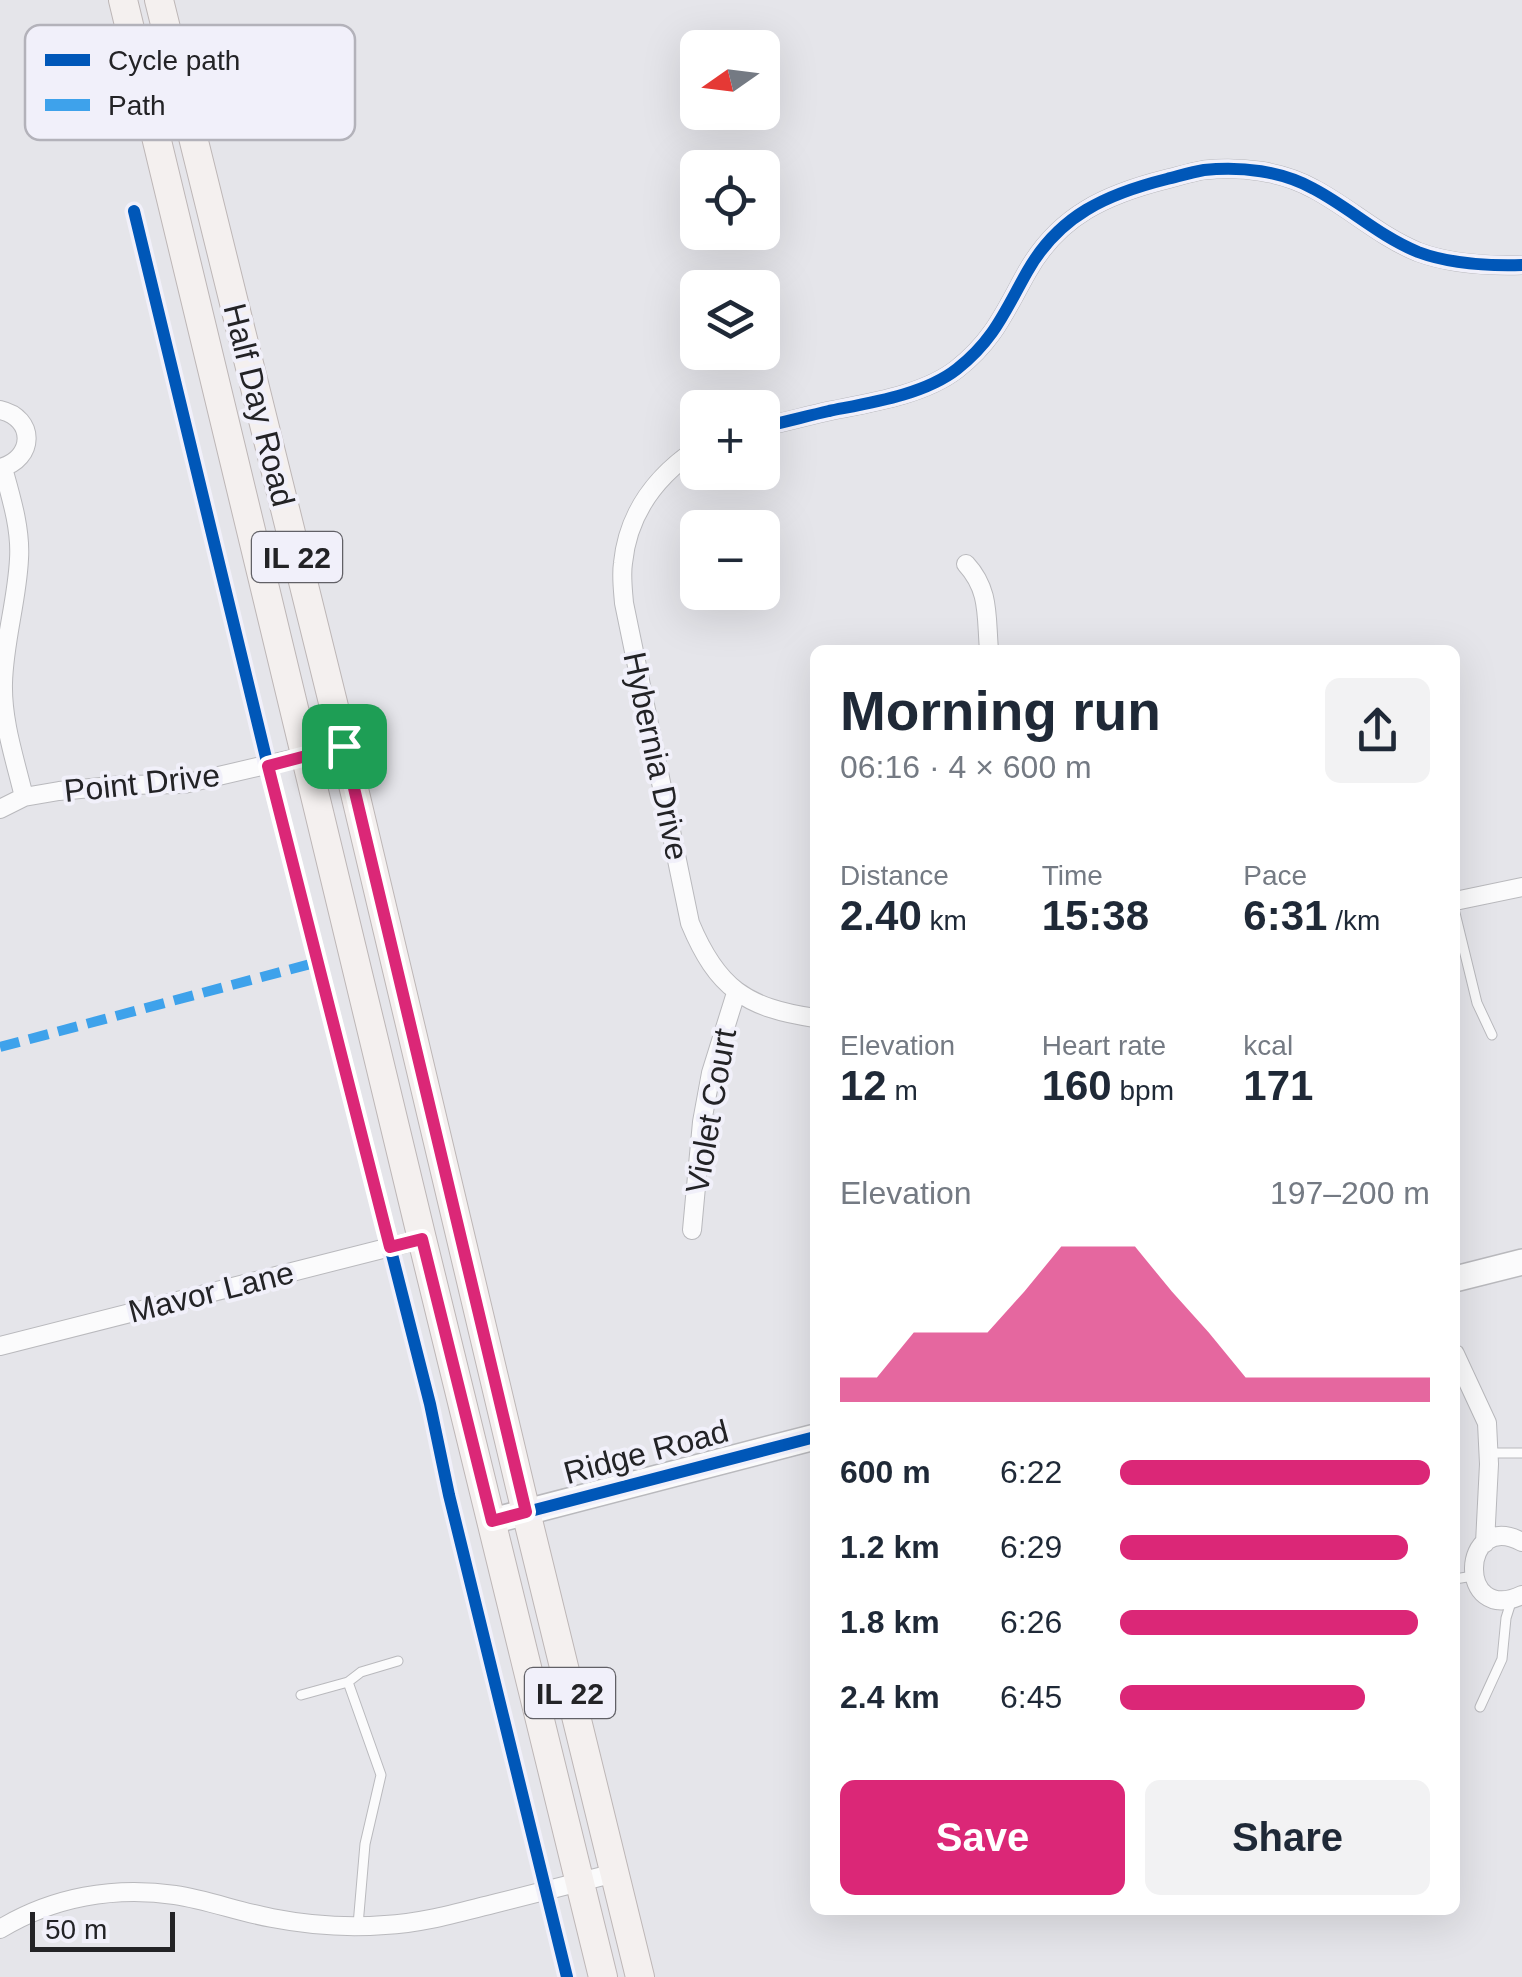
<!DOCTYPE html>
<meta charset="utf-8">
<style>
:root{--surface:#fff;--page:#f2f2f3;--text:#1f2937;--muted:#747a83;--accent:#db2777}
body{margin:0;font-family:Arial,sans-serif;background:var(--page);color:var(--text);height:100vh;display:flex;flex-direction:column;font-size:38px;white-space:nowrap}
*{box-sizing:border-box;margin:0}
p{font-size:32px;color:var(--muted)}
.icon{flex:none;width:55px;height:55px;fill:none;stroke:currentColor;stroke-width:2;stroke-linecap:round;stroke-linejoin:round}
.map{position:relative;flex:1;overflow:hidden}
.details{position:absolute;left:810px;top:645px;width:650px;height:1270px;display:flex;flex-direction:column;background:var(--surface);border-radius:15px;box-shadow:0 10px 40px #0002}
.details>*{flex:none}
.needle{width:65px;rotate:256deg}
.fabs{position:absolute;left:680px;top:30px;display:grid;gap:20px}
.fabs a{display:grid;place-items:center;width:100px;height:100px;border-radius:15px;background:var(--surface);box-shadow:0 10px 40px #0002;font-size:50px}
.scale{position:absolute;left:30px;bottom:25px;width:145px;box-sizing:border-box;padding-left:10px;border:5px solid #232326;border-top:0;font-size:28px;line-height:35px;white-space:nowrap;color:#232326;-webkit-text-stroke:8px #f1f0fa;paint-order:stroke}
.pin{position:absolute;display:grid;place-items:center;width:85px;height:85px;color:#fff;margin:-42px;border-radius:20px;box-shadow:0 5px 15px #0006}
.round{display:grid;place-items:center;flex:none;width:105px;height:105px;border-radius:15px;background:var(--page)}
.overview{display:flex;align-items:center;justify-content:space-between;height:170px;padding:0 30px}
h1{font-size:55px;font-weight:600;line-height:75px}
.stats{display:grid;grid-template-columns:repeat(3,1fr);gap:15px;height:170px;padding:10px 30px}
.stats div{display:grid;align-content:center}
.stats b{font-size:42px;font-weight:600}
.stats small{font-size:28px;font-weight:400}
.stats p{font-size:28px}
.chart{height:280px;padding:20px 30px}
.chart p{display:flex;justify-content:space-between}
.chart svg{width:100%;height:180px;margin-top:10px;fill:var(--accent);opacity:.7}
.primary-button{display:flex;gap:20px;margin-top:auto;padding:20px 30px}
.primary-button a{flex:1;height:115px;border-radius:15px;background:var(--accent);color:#fff;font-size:40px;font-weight:600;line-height:115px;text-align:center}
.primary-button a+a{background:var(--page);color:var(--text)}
ul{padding:0 30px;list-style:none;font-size:32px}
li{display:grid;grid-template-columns:160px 120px 1fr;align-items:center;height:75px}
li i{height:25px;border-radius:12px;background:var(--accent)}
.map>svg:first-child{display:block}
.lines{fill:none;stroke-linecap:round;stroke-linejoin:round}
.lane-casing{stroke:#b9b9bd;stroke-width:11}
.street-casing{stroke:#b9b9bd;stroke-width:20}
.secondary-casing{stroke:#b9b9bd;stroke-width:28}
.primary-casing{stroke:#bdb6b6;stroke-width:30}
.lane{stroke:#fbfbfc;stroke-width:9}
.street{stroke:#fbfbfc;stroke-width:18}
.secondary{stroke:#fbfbfc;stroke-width:25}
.primary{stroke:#f4f0ef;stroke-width:28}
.quiet{stroke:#3ea2eb;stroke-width:10;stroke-dasharray:20 10;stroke-linecap:butt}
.cycleway-casing{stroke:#f1f0fa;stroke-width:19}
.cycleway{stroke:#0057b8;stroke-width:12}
.route-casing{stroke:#fff;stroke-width:20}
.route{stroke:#db2777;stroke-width:12}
.labels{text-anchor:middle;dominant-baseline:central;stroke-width:8;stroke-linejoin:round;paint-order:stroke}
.shield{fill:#f1f0fa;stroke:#616066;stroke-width:2.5}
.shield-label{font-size:30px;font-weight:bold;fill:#232326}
.street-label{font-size:32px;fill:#232326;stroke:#f1f0fa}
.key{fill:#f1f0fa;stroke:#b3b2ba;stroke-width:2.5}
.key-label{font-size:28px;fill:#232326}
</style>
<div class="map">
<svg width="1522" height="1977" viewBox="0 0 1522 1977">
<rect width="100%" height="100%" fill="#e5e5ea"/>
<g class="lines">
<!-- lane casing -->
<g class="lane-casing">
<path id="lane" d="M1455,913L1477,1003L1492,1035
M1489,1453H1522
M1455,1579L1473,1576
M301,1695L348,1682
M1480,1707L1502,1659L1506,1618L1512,1599
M358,1925L365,1844L381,1775L348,1682L361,1672L398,1661"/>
</g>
<!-- street casing -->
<g class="street-casing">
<path id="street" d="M0,410C36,418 35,459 0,468
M762,427C785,422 807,416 829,411C869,403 924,395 957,369C994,340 1005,311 1027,272C1059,215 1107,194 1167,179C1179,176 1192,172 1204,170C1241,166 1282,171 1314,189C1350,208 1379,236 1418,252C1450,264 1488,266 1522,265
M698,448C657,475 628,513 623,563C621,576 623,590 624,603L690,923C717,988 746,1008 815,1018
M3,468C11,497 21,529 19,559C17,601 4,641 3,683C2,722 15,759 24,797
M966,564C990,590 986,616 989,650
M0,809L24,797L59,791L123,785L184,784L344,747
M1455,901L1522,887
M692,1230L702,1122L711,1073L736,993
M0,1346L422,1239
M1455,1354L1487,1423L1489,1464L1485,1543
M1522,1542C1460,1509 1456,1626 1522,1595
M0,1929C53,1897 114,1886 175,1895C208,1900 239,1912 272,1918C308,1925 348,1928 385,1925C424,1923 460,1912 497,1903C536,1893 576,1883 615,1873"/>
</g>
<!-- secondary casing -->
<g class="secondary-casing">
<path id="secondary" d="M1455,1279L1522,1262
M492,1521L815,1437"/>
</g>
<!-- primary casing -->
<g class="primary-casing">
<path id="primary" d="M123,0L422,1239L603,1977
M159,0L344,747L526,1512L640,1977"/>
</g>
<!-- lane -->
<use href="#lane" class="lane"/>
<!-- street -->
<use href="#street" class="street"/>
<!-- secondary -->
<use href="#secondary" class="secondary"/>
<!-- primary -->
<use href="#primary" class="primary"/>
<!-- quiet -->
<path class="quiet" d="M0,1047L318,962"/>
<!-- cycleway casing -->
<g class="cycleway-casing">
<path id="cycleway" d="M134,211L268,766L430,1404L449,1495L567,1977
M762,427C785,422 807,416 829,411C869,403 924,395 957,369C994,340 1005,311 1027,272C1059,215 1107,194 1167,179C1179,176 1192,172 1204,170C1241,166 1282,171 1314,189C1350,208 1379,236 1418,252C1450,264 1488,266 1522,265
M492,1521L815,1437"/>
</g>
<!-- cycleway -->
<use href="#cycleway" class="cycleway"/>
</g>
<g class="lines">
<!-- route casing -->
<g class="route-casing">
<path id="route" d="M344,746L526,1512L492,1521L422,1239L390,1247L268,766Z"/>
</g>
<!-- route -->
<use href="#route" class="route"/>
</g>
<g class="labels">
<!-- shield labels -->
<g class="shield">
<rect x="252" y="532" width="90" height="50" rx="8"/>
<rect x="525" y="1668" width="90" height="50" rx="8"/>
</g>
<g class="shield-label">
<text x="297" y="557">IL 22</text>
<text x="570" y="1693">IL 22</text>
</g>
<!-- street labels -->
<g class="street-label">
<text transform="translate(259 405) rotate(76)">Half Day Road</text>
<text transform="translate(656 756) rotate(78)">Hybernia Drive</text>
<text transform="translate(142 783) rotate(-6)">Point Drive</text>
<text transform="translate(711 1111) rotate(-80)">Violet Court</text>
<text transform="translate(211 1292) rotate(-14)">Mavor Lane</text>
<text transform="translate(646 1452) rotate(-15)">Ridge Road</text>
</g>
</g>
<!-- legend -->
<rect x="25" y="25" width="330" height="115" rx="15" class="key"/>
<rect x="45" y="54" width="45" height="12" fill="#0057b8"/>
<rect x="45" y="99" width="45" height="12" fill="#3ea2eb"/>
<g class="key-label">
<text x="108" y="70">Cycle path</text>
<text x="108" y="115">Path</text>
</g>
</svg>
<div class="fabs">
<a><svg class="needle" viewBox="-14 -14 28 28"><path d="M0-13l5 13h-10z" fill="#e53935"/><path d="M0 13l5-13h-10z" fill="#747a83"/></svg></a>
<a><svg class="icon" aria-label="locate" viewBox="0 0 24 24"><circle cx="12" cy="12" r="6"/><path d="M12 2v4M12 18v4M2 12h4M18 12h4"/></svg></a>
<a><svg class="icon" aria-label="layers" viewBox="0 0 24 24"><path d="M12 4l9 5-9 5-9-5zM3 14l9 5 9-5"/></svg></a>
<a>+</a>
<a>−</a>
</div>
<div class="scale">50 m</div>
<div class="pin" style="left:344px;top:746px;background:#1e9e55"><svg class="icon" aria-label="arrive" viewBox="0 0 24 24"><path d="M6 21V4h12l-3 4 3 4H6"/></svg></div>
<section class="details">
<div class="overview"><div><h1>Morning run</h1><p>06:16 · 4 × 600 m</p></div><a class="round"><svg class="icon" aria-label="share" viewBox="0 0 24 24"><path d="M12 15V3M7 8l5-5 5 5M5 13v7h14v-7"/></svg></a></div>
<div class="stats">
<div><p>Distance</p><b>2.40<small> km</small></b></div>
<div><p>Time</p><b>15:38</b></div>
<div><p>Pace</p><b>6:31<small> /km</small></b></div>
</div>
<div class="stats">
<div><p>Elevation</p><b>12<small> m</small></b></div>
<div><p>Heart rate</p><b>160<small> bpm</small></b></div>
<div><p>kcal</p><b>171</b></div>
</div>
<div class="chart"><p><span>Elevation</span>197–200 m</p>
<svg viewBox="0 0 160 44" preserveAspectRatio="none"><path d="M0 44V38L10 38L20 27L30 27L40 27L50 17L60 6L70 6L80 6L90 17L100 27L110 38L120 38L130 38L140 38L150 38L160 38V44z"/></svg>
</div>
<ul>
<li><b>600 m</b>6:22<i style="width:100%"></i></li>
<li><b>1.2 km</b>6:29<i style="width:93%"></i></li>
<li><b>1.8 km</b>6:26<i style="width:96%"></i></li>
<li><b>2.4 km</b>6:45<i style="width:79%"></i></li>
</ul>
<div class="primary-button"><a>Save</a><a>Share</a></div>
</section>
</div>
